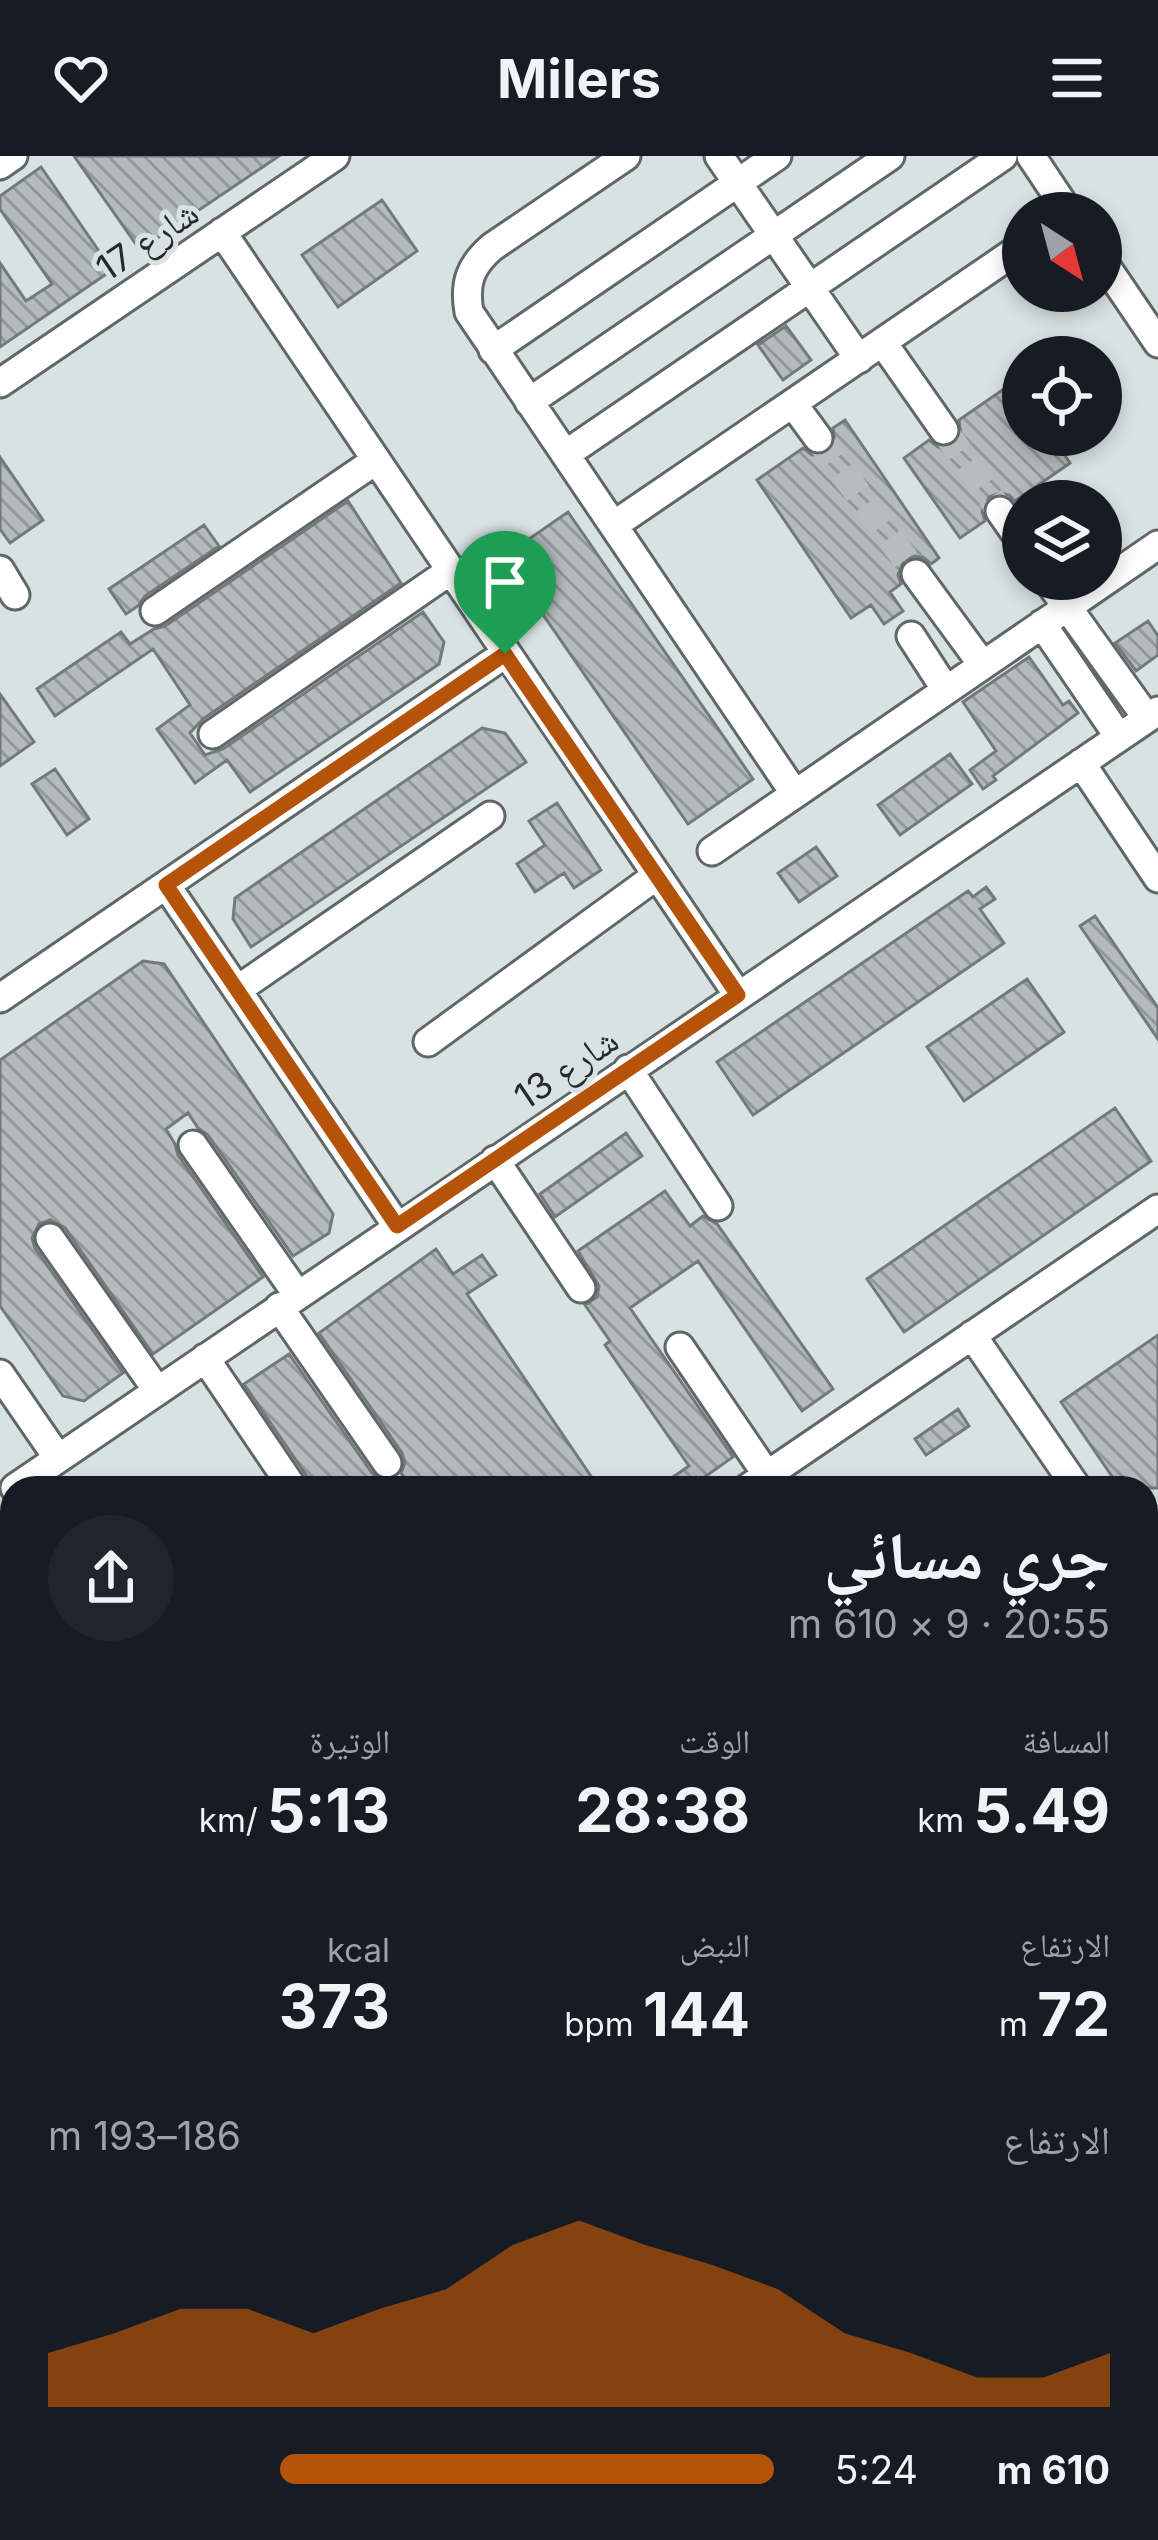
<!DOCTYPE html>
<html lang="ar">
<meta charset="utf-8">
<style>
:root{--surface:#171b24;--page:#20242c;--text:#f1f3f6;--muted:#9ea1a6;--accent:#b45309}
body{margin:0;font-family:Inter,"Noto Naskh Arabic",sans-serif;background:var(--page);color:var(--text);direction:rtl;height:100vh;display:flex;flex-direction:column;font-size:45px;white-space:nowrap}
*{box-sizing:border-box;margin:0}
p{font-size:39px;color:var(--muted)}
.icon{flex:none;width:66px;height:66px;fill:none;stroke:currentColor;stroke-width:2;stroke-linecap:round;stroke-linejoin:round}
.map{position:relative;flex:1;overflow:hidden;direction:ltr}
.sheet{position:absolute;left:0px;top:1320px;width:1158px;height:1065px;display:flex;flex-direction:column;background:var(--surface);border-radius:36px 36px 0 0;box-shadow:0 6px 18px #0003;direction:rtl}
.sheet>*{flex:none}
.needle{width:78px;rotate:144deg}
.buttons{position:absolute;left:1002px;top:36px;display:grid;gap:24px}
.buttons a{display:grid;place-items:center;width:120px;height:120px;border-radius:50%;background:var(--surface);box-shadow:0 6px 18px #0003;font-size:60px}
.pin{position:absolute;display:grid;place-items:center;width:102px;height:102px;color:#fff;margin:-123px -51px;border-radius:50% 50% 50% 0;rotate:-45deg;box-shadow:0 0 12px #0007}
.pin .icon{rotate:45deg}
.round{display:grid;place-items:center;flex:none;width:126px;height:126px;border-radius:63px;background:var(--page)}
.head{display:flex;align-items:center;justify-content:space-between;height:204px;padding:0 48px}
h1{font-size:66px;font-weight:700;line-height:90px}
.stats{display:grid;grid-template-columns:repeat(3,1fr);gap:18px;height:204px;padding:12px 48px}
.stats div{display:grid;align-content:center}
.stats b{font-size:60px;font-weight:700}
.stats small{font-size:33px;font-weight:400}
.stats p{font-size:33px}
.chart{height:336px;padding:24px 48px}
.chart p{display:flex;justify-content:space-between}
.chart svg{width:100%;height:216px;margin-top:12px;fill:var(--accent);opacity:.7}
ul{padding:0 48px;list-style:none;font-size:39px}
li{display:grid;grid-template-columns:192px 144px 1fr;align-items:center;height:90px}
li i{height:30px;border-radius:15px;background:var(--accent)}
header{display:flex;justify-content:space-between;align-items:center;height:156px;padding:0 48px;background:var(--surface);font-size:54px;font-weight:700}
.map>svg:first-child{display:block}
.building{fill:url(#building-back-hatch);stroke:#727a7a;stroke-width:3}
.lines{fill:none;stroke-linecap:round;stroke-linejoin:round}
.minor-tunnel{stroke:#b5bdbd;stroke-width:27;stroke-dasharray:27 14;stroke-linecap:butt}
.minor-casing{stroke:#5f6767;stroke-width:33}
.minor{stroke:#fff;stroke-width:27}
.route-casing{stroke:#fff;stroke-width:24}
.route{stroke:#b45309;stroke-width:15}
.labels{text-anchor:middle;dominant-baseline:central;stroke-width:10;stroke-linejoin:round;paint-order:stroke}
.street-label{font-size:36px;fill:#252929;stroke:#d9e2e2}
</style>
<header><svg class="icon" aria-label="menu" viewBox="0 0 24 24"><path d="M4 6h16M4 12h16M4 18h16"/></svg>Milers<svg class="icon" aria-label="heart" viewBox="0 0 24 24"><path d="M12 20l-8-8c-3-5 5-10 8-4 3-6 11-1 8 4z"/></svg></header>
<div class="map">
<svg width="1158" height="2384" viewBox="0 0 1158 2384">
<defs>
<pattern id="building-back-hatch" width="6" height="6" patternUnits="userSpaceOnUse" patternTransform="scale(3)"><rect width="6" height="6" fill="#b3bbbc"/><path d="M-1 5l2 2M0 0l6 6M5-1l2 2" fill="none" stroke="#919899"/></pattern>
</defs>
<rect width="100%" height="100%" fill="#d9e2e2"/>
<!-- building -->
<path class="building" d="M74,0H279L140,94Z
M41,11L112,114L0,191V107L26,145L52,128L0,53V40Z
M382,44L417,95L338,151L302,99Z
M786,170L811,204L783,224L758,189Z
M1014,226L1023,239V279H1051L1070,307L1015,345L1009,339L1000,337L989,341L982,355L985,365L960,382L904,302L929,284L938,291L953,289L961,280L959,264Z
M845,264L939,402L931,408L924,402L915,400L904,404L898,419L901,428L890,436L903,455L884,468L871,449L851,462L757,324L803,292L812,299L828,297L835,288L833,272Z
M0,301L43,364L10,387L0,373Z
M348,345L401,427L203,563L190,577L205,599L223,593L423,456L444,486L439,508L250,636L227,604L195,627L157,573L190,549L153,493L55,560L37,533L121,476L130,488L154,473L165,470Z
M568,356L753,623L688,668L503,401Z
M204,369L219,390L145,440L138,450L126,458L109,433Z
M1148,465L1158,480V499L1136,515L1115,487Z
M1029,501L1063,549L1069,545L1078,557L993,620L996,624L983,633L970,614L996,595L963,546Z
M0,538L34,586L0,610Z
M482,572L505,577L526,606L251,791L233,763L235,742Z
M950,598L972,628L900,679L878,649Z
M55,613L89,663L67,679L32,628Z
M557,647L601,714L574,732L564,717L535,736L517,708L545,689L529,665Z
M816,691L837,720L799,746L778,717Z
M986,731L995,743L980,753L1004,787L753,959L717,906L968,735L973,741Z
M1095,760L1158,852V883L1080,770Z
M143,805L164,808L333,1058L329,1077L293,1100L208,979L198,972L188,957L166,973L175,988L178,999L263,1121L153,1198L65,1072L50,1064L39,1068L32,1082L35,1092L123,1217L84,1245L63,1240L0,1150V904Z
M1027,823L1064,876L964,945L927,891Z
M1115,952L1151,1005L904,1176L867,1123Z
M626,977L642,1000L555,1061L540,1038Z
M665,1035L690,1070L703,1060L717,1068L833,1233L802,1255L698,1105L630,1152L733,1301L699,1325L696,1321L681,1332H657L689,1310L605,1189L610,1185L585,1149L597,1141L599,1130L578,1095Z
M436,1093L453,1118L482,1099L496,1119L467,1138L599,1332H412L401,1317L405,1307L402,1297L319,1177Z
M1158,1179V1332H1120L1061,1246Z
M289,1198L372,1317L379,1323L367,1332H311L308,1322L244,1228Z
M958,1253L969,1270L926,1299L915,1283Z"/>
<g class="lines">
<!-- minor-tunnel -->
<path class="minor-tunnel" d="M944,274L1000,355
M818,282L916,418"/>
<!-- minor casing -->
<g class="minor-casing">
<path id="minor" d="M626,0L492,91C470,110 464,127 469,156L795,638
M719,0L859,203
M1031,0L1069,57
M0,9L13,0
M222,76L738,839
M1101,103L1158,187
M883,187L944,274
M493,194L777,0
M0,227L335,0
M529,246L890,0
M793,248L818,282
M566,298L1003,0
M1000,355L1023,388
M614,369L1023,90
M0,414L15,439
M916,418L982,508
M1047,423L1147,562
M155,455L375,305
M1042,468L1119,581
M911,480L946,534
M213,578L450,415
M1081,607L1158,722
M712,695L1158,389
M166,729L397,1070
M237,834L490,660
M0,842L505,498
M428,886L656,720
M628,913L718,1050
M193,989L297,1138
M495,1004L581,1132
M50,1082L157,1234
M279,1151L387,1307
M972,1179L1077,1332
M680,1191L767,1319
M205,1202L293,1332
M0,1218L58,1302
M15,1332L1158,555
M748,1332L1158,1053
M1146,1433L1158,1450
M0,1639L12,1657
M0,1682L12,1674
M0,1843L12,1835
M0,1947L12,1965
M0,2104L12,2096
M1146,2169L1158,2187
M0,2261L12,2253
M786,2373L793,2384
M49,2384L65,2373
M295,2384L312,2373
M439,2384L456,2373
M713,2384L729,2373"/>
</g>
<!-- minor -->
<use href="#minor" class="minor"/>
</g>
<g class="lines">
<!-- route casing -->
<g class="route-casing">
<path id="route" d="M505,498L738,839L397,1070L166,729Z"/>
</g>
<!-- route -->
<use href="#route" class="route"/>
</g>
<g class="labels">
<!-- street labels -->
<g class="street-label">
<text transform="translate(147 84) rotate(-34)">شارع 17</text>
<text transform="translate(566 912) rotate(-34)">شارع 13</text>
</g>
</g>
</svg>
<div class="buttons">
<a><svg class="needle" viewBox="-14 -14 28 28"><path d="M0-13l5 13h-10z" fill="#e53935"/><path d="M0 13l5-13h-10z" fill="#9ea1a6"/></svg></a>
<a><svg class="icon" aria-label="locate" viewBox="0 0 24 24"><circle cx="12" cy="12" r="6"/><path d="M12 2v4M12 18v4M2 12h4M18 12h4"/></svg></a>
<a><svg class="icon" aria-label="layers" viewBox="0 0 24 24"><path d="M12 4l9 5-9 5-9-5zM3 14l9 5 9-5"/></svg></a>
</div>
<div class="pin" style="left:505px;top:498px;background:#1e9e55"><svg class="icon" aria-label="arrive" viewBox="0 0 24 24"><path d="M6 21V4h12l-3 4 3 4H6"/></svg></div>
<section class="sheet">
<div class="head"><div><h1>جري مسائي</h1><p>20:55 · 9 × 610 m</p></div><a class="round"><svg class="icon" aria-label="share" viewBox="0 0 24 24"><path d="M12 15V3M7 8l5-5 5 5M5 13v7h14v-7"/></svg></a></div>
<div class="stats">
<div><p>المسافة</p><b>5.49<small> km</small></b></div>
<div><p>الوقت</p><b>28:38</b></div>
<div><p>الوتيرة</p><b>5:13<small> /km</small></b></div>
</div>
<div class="stats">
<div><p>الارتفاع</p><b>72<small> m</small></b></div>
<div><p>النبض</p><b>144<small> bpm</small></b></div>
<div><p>kcal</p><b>373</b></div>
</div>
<div class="chart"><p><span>الارتفاع</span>186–193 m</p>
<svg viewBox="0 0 160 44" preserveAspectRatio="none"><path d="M0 44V33L10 29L20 24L30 24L40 29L50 24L60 20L70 11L80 6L90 11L100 15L110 20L120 29L130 33L140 38L150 38L160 33V44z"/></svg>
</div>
<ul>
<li><b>610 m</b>5:24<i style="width:68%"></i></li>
</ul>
</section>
</div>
